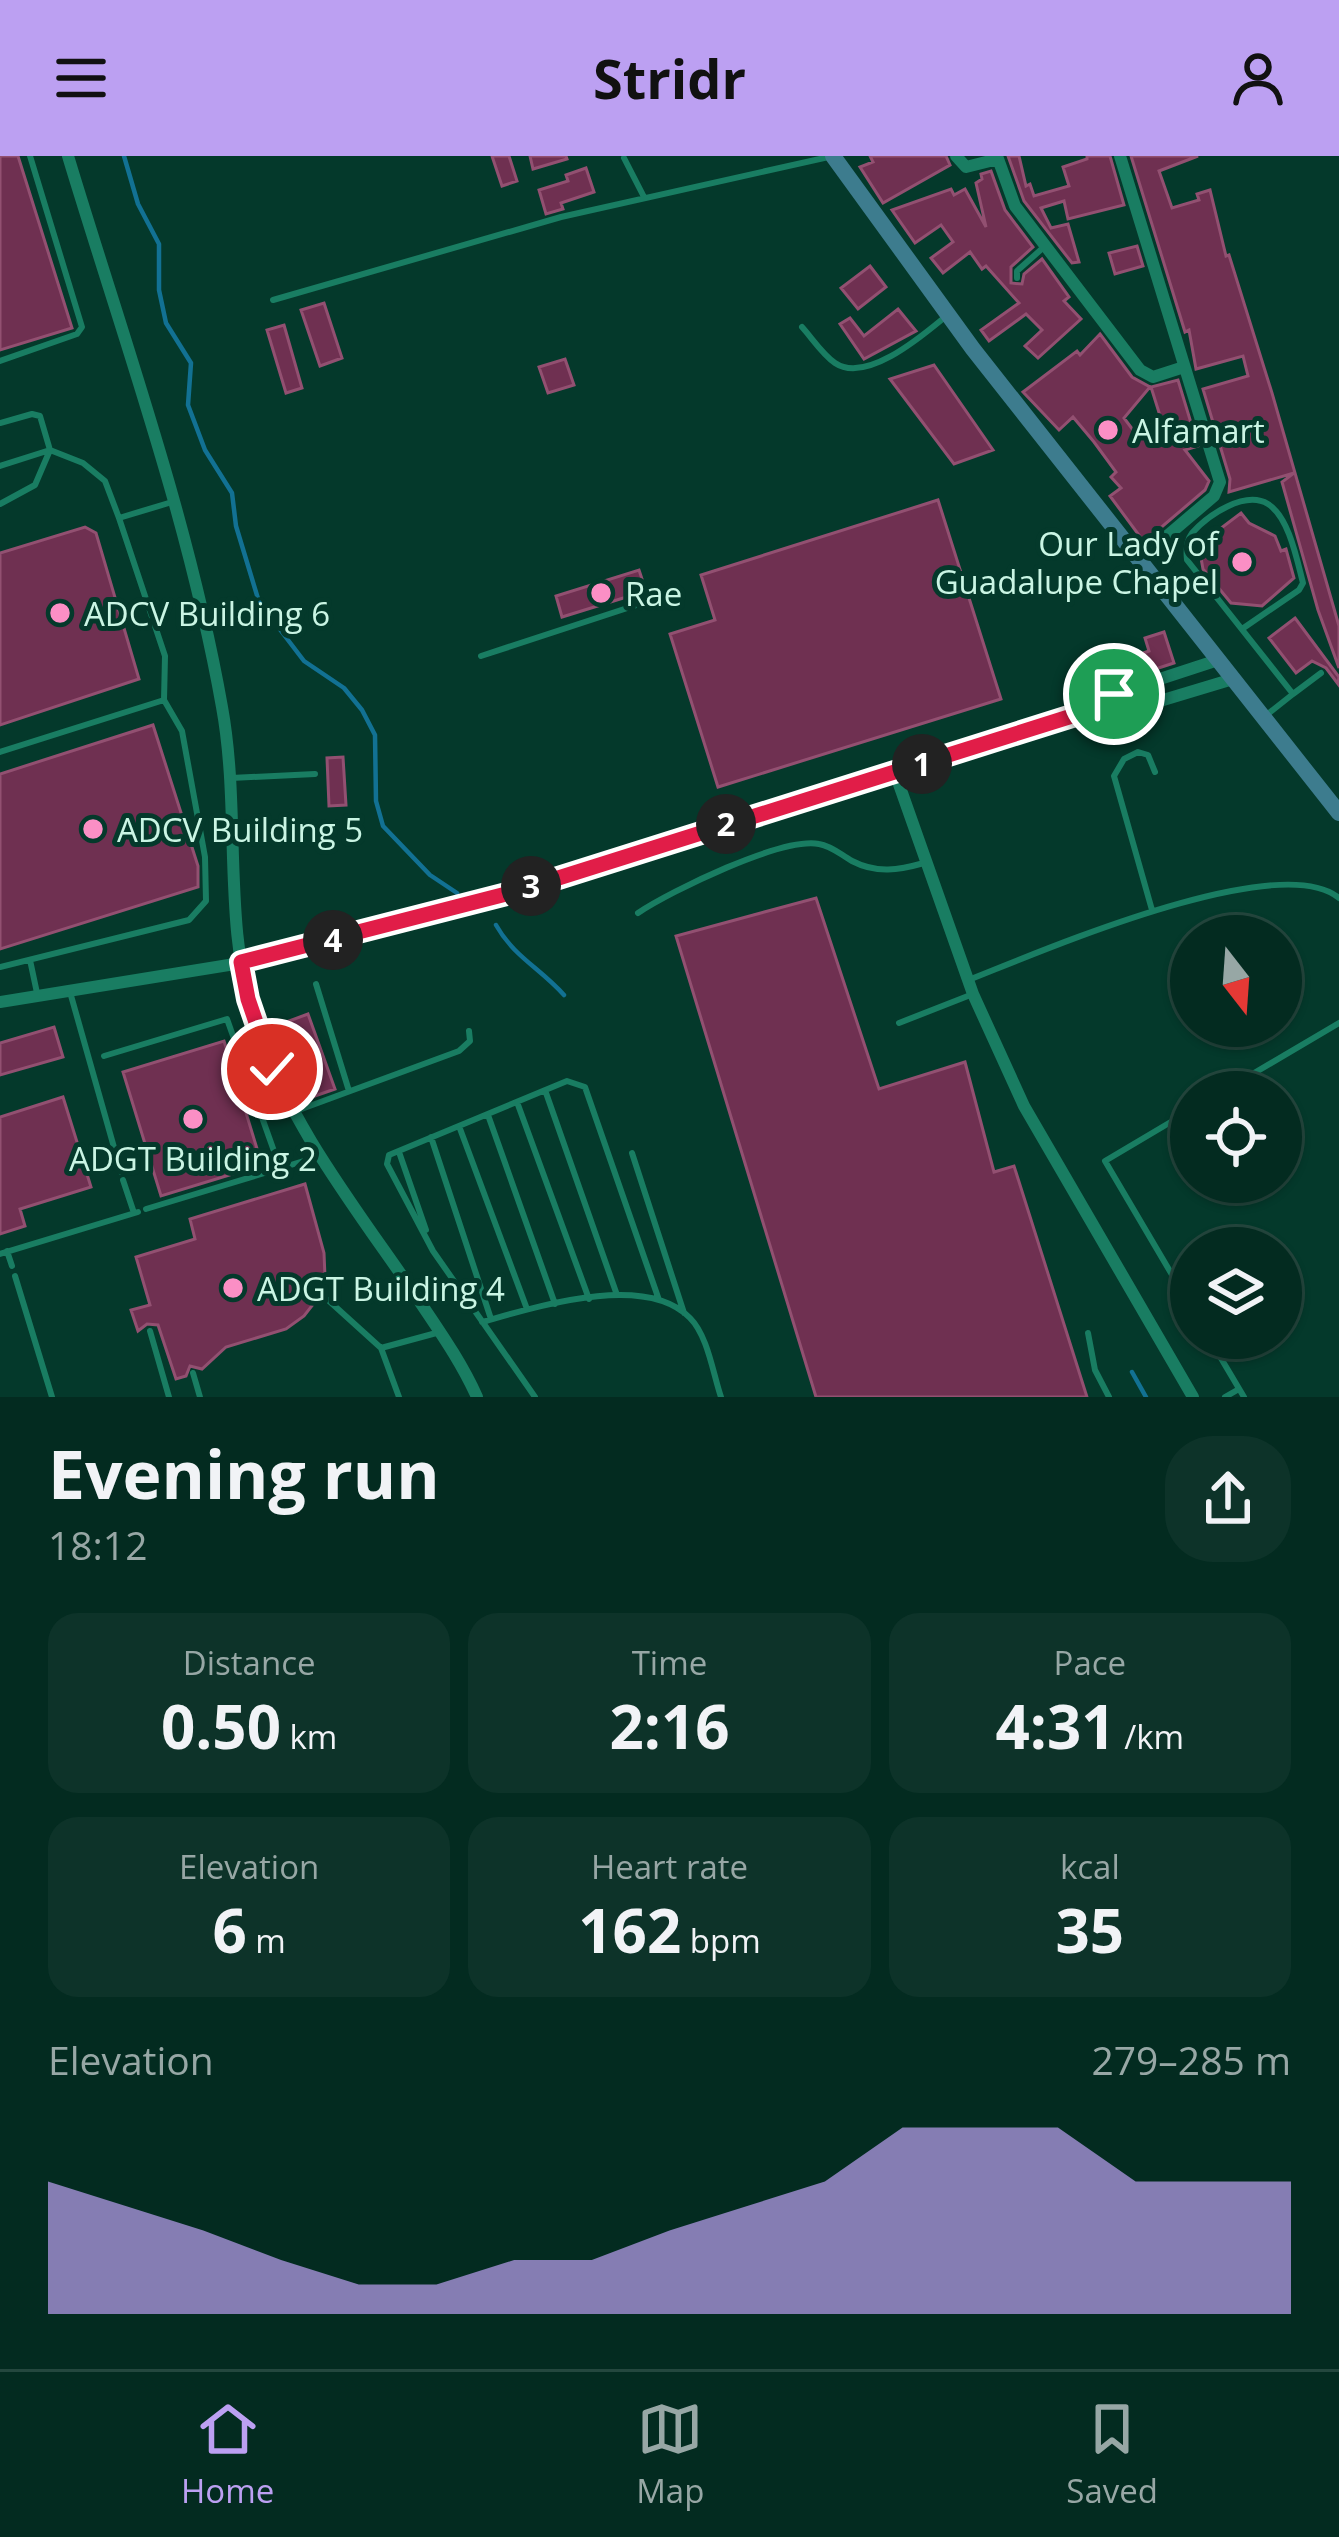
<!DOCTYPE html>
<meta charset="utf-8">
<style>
:root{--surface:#032b20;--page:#0d3329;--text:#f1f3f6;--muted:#97a7a5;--line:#24473e;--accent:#bca0f2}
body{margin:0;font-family:"Open Sans",sans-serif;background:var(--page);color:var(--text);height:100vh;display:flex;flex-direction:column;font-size:45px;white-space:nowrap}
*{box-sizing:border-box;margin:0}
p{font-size:39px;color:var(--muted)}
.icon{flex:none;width:66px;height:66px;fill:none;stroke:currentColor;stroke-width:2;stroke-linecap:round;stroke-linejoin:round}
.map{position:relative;height:1241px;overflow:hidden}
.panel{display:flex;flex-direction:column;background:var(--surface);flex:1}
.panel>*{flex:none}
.needle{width:78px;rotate:163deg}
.controls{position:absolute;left:1170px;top:759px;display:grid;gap:24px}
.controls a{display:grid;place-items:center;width:132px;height:132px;border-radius:50%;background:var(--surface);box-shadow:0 3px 9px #0004,0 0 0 3px var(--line);font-size:60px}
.pin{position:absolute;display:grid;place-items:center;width:102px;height:102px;color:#fff;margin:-51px;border:6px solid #fff;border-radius:50%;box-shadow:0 3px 12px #0007}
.km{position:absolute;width:60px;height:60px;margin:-30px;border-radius:50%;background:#222;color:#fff;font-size:33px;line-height:60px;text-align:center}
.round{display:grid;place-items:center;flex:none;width:126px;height:126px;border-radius:48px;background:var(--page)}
.summary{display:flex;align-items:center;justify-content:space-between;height:204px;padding:0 48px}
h1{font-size:66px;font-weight:700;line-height:90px}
.figures{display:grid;grid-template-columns:repeat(3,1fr);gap:18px;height:204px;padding:12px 48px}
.figures div{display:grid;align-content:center;border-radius:30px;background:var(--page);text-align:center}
.figures b{font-size:60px;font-weight:700}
.figures small{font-size:33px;font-weight:400}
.figures p{font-size:33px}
.chart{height:336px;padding:24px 48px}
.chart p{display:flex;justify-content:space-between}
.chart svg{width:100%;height:216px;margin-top:12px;fill:var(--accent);opacity:.7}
header{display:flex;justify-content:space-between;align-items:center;height:156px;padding:0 48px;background:var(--accent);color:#111;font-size:54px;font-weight:700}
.tabs{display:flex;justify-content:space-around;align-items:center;height:168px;border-top:3px solid var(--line);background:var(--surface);font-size:33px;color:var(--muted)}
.tabs a{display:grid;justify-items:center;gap:6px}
.tabs .selected{color:var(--accent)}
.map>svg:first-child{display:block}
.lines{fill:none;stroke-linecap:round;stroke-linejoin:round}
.stream{stroke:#127193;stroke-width:4.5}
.building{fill:#6f3051;stroke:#925071;stroke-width:3}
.lane{stroke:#197d62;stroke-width:6}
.street{stroke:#197d62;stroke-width:12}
.secondary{stroke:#3d7c8e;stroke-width:16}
.route-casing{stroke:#fff;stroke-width:24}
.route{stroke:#e11d48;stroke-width:15}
.poi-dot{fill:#fb8fc5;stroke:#04392b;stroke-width:4.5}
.labels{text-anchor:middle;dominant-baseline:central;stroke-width:10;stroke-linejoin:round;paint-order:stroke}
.poi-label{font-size:33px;fill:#caf5e4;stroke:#04392b;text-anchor:start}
</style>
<header><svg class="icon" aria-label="menu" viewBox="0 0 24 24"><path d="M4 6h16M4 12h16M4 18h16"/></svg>Stridr<svg class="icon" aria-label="person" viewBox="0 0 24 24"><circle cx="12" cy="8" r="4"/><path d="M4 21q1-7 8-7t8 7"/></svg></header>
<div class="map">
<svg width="1339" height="1241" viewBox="0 0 1339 1241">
<rect width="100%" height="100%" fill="#04392b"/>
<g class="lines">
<!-- stream -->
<path class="stream" d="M124,0L138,48L159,88V134L166,167L191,207L188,249L205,294L232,337L236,370L259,446L304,505L344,532L362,554L375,579L376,645L383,670L430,719L457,737
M496,769C514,801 540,812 564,839
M1132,1216L1146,1241"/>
</g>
<!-- building -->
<path class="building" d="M0,0H18L72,172L0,194Z
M492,0H509L517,25L502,30Z
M530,0H566L567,3L533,13Z
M870,0H946L950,9L883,47L860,11L873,6Z
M1008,0H1019L1026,30L1030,28L1034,40L1069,30L1063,11L1087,3V0H1110L1124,49L1068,63L1064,45L1041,52L1051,72L1068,68L1079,106L1072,107L1024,45Z
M1131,0H1198L1159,15L1172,52L1199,44L1197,38L1210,34L1226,100L1229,99L1272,237L1339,470V512L1318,454L1282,326L1294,317L1229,336L1230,323L1203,233L1248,220L1243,200L1196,213L1189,174L1185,176Z
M586,12L594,36L561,47L563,53L546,58L539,34L568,25L566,19Z
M991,15L1005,54L1033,91L1011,111V127L1022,128L1024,118L1042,103L1069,141L1064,145L1081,163L1038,202L1025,190L1042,174L1026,158L989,185L981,174L1019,147L986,110L982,113L970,96L943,117L931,102L953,86L941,69L915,87L892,54L951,33L954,39L965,33L986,71L976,27L982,23L981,18Z
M1137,90L1143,110L1115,118L1109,97Z
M870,110L886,131L858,153L841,132Z
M324,147L342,202L320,210L301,154Z
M898,153L916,175L864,203L840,168L850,162L864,180Z
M284,169L302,232L286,237L267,174Z
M1100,178L1132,221L1150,231L1124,262L1133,274L1162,266L1151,231L1178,224L1198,290L1185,294L1209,325L1205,334L1144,386L1110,340L1121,332L1111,321L1116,316L1094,286L1073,261L1059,274L1023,236L1077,195L1080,199Z
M565,203L574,229L548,237L539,211Z
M934,209L993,294L954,308L890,223Z
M938,344L1001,543L718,631L670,478L715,464L701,419Z
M1241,357L1249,367L1275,380L1281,395L1286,393L1294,422L1262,450L1231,447L1203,413L1201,402L1208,382Z
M85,371L96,377L139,523L0,569V397Z
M639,414L646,435L562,461L556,440Z
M1295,462L1339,521L1338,528L1326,512L1312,505L1296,517L1269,482Z
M1164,476L1174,507L1137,519L1132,501L1149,495L1145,482Z
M153,569L198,710V731L0,793V618Z
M343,601L346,649L329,650L327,602Z
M816,742L879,933L965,906L994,1016L1014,1010L1087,1241H816L676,780Z
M308,858L335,933L309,942L281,868Z
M54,871L63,901L0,919V887Z
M224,885L262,1009L161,1040L123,916Z
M63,941L91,1031L20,1053L25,1070L0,1078V961Z
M305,1028L324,1097L325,1121L318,1142L304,1160L286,1173L226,1191L202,1213L190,1210L186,1220L176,1223L158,1169L147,1168L138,1175L131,1154L150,1149L136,1101L195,1083L190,1063Z"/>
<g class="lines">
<!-- lane -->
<path class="lane" d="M624,2L644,41
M1017,122V115L1045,90
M273,144L561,61L833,0
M802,171C812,182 822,198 835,207C866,228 922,180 945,161
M0,205L77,178L82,171L30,0
M0,267L32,258L40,260L50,294L35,329L0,348
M0,310L50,294L83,307L105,325L119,362
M1242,473L1299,434L1303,427C1297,404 1289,361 1268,348C1245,334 1208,359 1192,377C1186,385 1186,395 1187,404L1293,538L1264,561
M481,500L661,441
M1293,538L1321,517
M0,596L164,544
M231,622L315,618
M1152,754L1114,620L1124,603L1138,596L1148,599L1155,616
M638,757C671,735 781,681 819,688C832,690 841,699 852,705C877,718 899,714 924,707
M30,804L37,837
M0,811L189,764L206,745L205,701L182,575L164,544L165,500L119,362L172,346
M971,823C1040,796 1279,692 1339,742
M316,828L349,935
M70,836L121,1016
M899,867L973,838
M104,900L227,863L280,1012
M545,934L617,1139
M1222,936L1339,867
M517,946L589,1143
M1191,954L1105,1005L1191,1151
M296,955L459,895L470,885L469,875
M488,959L555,1148
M459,970L527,1153
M431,981L491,1163
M399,996L426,1074
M632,997L684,1157
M123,1024L134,1057
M146,1053L317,1001
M7,1095L12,1110
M0,1098L138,1056
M15,1120L52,1241
M328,1144L381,1192L399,1241
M482,1166C536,1151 645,1116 690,1162C708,1180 713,1218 721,1241
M150,1175L169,1241
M1088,1177L1095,1214L1109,1241
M1209,1182L1244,1241
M381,1192L440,1176
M193,1217L200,1241
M535,1241L433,1095L387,1008L389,999L567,925L585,931L659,1144
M1225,1241L1239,1233"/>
<!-- street -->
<path class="street" d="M68,0C123,182 189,364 222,551C241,655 222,767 255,867C288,967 357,1054 416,1140C438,1173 461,1205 477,1241
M956,0L966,11L998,3
M997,0L1015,50L1140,214L1153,221L1184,211
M1120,0L1220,326L1214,340L1140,403
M1080,560L1120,557L1233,523
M895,617L973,838L1024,950L1193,1241
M0,846L241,807L426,761L1073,560L1114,538L1218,504"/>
<!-- secondary -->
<path class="secondary" d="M833,0L973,193L1339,657"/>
</g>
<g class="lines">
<!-- route casing -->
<g class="route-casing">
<path id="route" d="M272,913L248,843L241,806L514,736L1072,560L1114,538"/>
</g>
<!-- route -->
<use href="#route" class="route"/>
</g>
<!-- markers -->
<g class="poi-dot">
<circle cx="1108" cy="274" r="12"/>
<circle cx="1242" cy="406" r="12"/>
<circle cx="601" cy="437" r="12"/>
<circle cx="60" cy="457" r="12"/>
<circle cx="93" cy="673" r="12"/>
<circle cx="193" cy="963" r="12"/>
<circle cx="233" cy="1132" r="12"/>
</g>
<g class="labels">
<!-- poi labels -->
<g class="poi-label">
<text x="1132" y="274">Alfamart</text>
<text x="1218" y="387" text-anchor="end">Our Lady of<tspan x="1218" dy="38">Guadalupe Chapel</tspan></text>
<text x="625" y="437">Rae</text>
<text x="84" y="457">ADCV Building 6</text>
<text x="117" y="673">ADCV Building 5</text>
<text x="193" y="1002" text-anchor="middle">ADGT Building 2</text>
<text x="257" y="1132">ADGT Building 4</text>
</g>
</g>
</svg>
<div class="controls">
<a><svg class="needle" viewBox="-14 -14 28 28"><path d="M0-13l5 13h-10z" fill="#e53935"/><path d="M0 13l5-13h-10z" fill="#97a7a5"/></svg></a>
<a><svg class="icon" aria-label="locate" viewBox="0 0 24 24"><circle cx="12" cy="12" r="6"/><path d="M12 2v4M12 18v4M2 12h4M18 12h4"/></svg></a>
<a><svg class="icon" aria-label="layers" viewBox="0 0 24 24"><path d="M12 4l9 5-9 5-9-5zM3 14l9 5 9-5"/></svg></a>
</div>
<div class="pin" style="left:1114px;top:538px;background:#1e9e55"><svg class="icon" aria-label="arrive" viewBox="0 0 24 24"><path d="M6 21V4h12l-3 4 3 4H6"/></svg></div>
<div class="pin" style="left:272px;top:913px;background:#d93025"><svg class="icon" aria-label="check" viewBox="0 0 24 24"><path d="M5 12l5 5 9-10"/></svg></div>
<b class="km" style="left:922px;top:608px">1</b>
<b class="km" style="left:726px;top:668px">2</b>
<b class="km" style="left:531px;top:730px">3</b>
<b class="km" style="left:333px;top:784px">4</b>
</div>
<section class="panel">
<div class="summary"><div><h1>Evening run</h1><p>18:12</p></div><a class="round"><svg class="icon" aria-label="share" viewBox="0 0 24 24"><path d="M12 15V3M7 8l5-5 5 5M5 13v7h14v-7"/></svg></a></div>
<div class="figures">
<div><p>Distance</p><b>0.50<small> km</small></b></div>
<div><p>Time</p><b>2:16</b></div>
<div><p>Pace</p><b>4:31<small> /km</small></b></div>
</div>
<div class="figures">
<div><p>Elevation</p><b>6<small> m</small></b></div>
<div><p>Heart rate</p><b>162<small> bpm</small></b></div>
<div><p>kcal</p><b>35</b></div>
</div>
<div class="chart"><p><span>Elevation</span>279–285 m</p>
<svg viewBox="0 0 160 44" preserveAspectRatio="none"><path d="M0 44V17L10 22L20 27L30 33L40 38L50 38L60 33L70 33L80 27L90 22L100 17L110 6L120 6L130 6L140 17L150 17L160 17V44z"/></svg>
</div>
</section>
<nav class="tabs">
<a class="selected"><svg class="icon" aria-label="home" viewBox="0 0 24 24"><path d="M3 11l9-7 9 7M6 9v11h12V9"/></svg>Home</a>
<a><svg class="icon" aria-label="map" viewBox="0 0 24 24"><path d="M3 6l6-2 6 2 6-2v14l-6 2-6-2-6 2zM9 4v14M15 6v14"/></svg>Map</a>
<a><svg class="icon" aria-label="saved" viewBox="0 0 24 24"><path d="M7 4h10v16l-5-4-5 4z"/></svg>Saved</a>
</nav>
